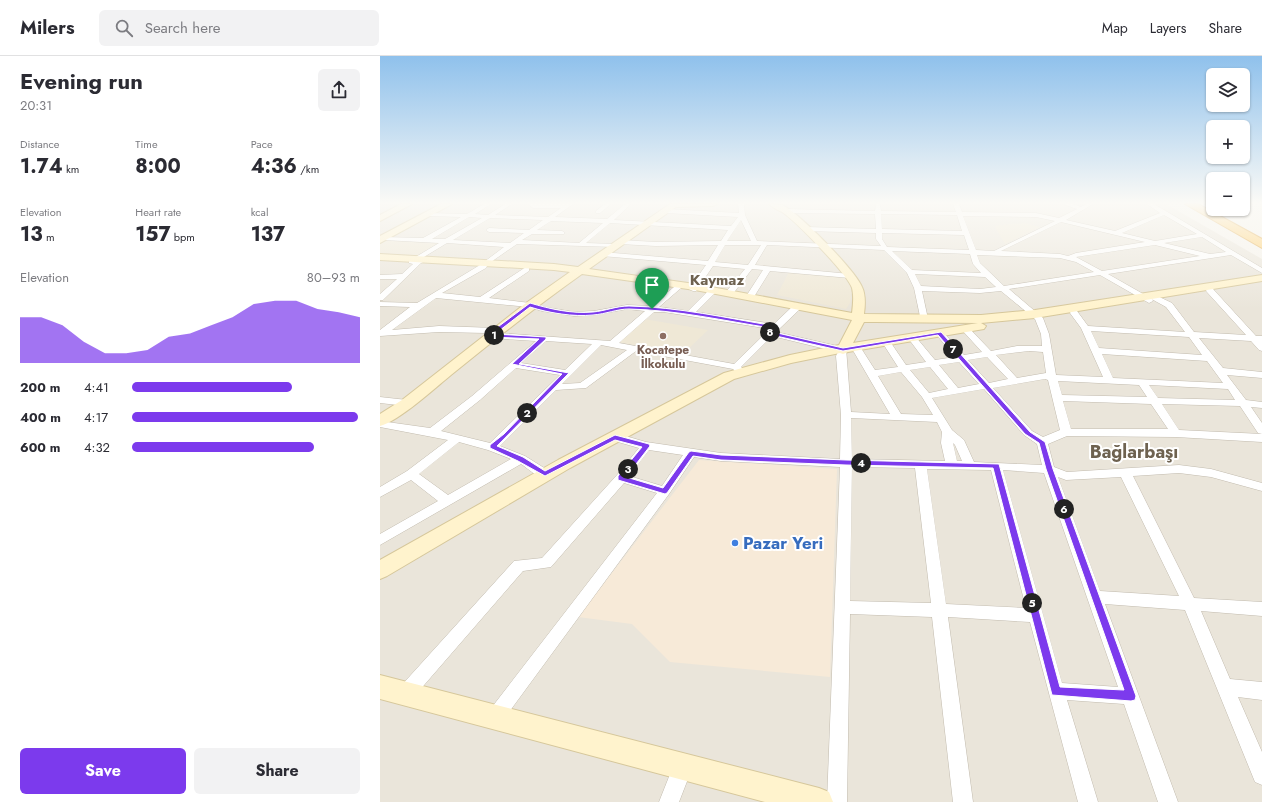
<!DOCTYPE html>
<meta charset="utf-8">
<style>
:root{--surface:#fff;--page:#f2f2f3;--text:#2b2b33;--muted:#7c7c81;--line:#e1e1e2;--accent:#7c3aed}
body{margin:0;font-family:Jost,sans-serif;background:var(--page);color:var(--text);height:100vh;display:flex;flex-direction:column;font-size:15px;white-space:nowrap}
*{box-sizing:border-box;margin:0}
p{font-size:13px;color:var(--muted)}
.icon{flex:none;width:22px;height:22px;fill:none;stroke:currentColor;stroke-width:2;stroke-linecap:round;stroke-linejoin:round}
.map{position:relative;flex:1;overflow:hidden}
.sheet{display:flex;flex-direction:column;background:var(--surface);width:380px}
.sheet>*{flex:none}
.tools{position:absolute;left:826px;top:12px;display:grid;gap:8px}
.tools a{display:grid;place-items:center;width:44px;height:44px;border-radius:6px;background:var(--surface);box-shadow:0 1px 3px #0004;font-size:20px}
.pin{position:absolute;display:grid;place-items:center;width:34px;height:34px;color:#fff;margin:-41px -17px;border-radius:50% 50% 50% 0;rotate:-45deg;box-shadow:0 0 4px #0007}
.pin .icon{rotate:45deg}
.km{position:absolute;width:20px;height:20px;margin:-10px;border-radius:50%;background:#222;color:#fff;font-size:11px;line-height:20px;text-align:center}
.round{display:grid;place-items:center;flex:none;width:42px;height:42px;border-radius:6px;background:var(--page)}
.head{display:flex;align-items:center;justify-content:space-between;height:68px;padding:0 20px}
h1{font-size:22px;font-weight:700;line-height:30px}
.metrics{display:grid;grid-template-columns:repeat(3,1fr);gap:6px;height:68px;padding:4px 20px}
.metrics div{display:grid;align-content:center}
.metrics b{font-size:20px;font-weight:700}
.metrics small{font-size:11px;font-weight:400}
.metrics p{font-size:11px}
.chart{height:112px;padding:8px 20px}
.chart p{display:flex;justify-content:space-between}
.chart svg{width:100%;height:72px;margin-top:4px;fill:var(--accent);opacity:.7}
.primary-button{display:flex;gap:8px;margin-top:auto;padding:8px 20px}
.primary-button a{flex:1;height:46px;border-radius:6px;background:var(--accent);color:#fff;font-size:16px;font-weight:700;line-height:46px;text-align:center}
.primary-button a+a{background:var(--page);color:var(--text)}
ul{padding:0 20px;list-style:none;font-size:13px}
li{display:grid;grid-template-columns:64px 48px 1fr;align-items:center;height:30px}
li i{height:10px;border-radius:5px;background:var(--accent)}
header{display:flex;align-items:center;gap:24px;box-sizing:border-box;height:56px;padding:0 20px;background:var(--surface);border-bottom:1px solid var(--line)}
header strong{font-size:19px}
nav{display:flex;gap:22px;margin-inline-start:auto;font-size:14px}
.search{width:280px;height:36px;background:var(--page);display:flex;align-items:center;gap:10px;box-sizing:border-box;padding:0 14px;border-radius:6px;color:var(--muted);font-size:15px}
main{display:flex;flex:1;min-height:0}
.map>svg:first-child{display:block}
.residential{fill:#eae5da}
.commercial{fill:#f7ead8}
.education{fill:#efe8d6}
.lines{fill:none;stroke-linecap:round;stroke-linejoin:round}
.street-casing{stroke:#c2bbae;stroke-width:1}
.secondary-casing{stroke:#d6c79b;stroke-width:2}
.highway-casing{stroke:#e0a43c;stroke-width:2}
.street{fill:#fff;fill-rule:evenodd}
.secondary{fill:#fff3cd;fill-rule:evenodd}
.highway{fill:#ffcf6e;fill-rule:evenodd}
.route{fill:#7c3aed;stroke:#fff;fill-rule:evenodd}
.education-dot{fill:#8d6e63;stroke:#fff;stroke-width:1.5}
.shop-dot{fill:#3f7fe0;stroke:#fff;stroke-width:1.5}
.labels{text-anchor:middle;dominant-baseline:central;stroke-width:4;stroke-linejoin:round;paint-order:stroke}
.far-education-label{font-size:12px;font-weight:bold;fill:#785e54;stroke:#fff}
.far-district-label{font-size:15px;font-weight:bold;fill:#6e6250;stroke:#fff}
.near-shop-label{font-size:17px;font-weight:bold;fill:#366cbe;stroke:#fff;text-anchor:start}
.district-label{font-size:18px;font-weight:bold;fill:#6e6250;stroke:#fff}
</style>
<header>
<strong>Milers</strong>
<div class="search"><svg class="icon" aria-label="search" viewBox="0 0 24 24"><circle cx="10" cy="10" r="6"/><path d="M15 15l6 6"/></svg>Search here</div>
<nav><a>Map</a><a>Layers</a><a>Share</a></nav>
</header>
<main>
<section class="sheet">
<div class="head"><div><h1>Evening run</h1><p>20:31</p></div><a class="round"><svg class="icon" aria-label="share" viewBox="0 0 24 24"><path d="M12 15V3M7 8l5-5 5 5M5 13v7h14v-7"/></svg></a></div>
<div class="metrics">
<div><p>Distance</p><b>1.74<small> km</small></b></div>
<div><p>Time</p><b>8:00</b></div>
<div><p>Pace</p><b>4:36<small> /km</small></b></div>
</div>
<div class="metrics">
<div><p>Elevation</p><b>13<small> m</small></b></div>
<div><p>Heart rate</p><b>157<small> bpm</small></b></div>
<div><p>kcal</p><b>137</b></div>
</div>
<div class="chart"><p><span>Elevation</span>80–93 m</p>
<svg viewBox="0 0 160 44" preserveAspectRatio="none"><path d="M0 44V16L10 16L20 21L30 31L40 38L50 38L60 36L70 28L80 26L90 21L100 16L110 8L120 6L130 6L140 11L150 13L160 16V44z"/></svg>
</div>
<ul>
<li><b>200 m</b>4:41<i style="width:70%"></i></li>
<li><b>400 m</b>4:17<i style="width:99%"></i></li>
<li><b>600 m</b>4:32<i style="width:80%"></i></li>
</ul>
<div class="primary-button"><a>Save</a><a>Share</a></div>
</section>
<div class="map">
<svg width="882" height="746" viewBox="0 0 882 746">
<rect width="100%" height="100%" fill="#f6f3ec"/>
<!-- residential -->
<path class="residential" d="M0,148H786L882,203V746H0Z"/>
<!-- commercial -->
<path class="commercial" d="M319,404L457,413L450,621L290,606L252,568L198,561Z"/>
<!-- education -->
<path class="education" d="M644,167L660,171L625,188L615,171L619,169Z
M7,183L61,186L36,201L0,199V187Z
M409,216L464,221L472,233L470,247L466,253L397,239Z
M264,263L328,274L303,298L238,286Z"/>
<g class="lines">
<!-- street casing -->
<g class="street-casing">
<path id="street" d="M104,148H111L95,158L108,159L125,148H132L115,159L168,161L181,152H153L148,148H193L175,161L227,163L245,148H251L234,164L351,170L358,161L286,157L283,155L286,153L359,157L358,148H364L365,159L377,185L501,190L496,183V177L426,175L423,173L426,171L496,173L495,158L406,157L403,155L406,153L495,155L496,148H500L501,155L576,156L573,148H579L582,156L656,157L679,162L697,153L683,148H693L701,151L706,148H713L686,164L735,175L780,157L767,148H774L882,212V217L851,199L728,218L772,243L773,245L769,247L720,219L629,233L663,262L669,278L676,319L723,321L701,272L690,257L691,255H697L708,270L805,276L786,251L768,241L767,239L771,237L792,247L814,276L866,279L826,235L827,233H833L876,280H882V295L879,294L871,285L819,282L843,312L882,316V322L847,319L866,344L882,346V352L871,351L882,367V386L796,381L687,380L668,388L674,411L687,416L799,409L831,413L882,427V435L831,421L799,417L753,420L814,542L882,546V560L821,555L850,623L882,626V644L858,641L882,696V729L875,726L805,554L725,548L798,746H778L744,648L687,644L718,746H698L650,566L568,561L593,746H573L552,561L470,558L467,746H447L460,411L341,405L314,401L289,438L121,667L115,670L109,667L106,661L109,655L277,437L244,427L171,511L143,515L32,643L26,646L20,643L17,637L20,631L134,505L162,502L237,419L259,392L231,384L229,381L231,378L235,377L266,386L341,397L460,403L461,359L456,300L458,296L392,280L361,311L366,316L361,319L358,318L353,313L256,295L206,332L176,334L120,390L145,400L169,415L171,418L169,421C159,424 149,413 141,408L0,489V478L58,445L31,424L0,441V431L27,415L68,384L0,371V365L50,372L92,340L156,285L110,282L107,281L106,279L107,277L59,276L0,280V274L30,251L0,250V246L37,247L100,209L124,191L67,187L39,204L43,206L41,207L3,244H0V238L17,223H0V219L22,218L33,208L29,207V205L59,187L4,184L2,183V181L43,182L81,161L49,160L46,158L47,157L87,158ZM501,158L577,159L582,175L502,173ZM784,159L817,178L775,185L742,177ZM583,160L656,161L675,165L614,195L596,194ZM89,161L102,162L65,183H52ZM110,162L163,164L149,174L109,172L106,174L109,176L144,177L130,187L73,184ZM361,164L371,185H347ZM171,165L223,167L199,187L142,184L152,178H184V176L182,175L157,174ZM681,166L765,186L696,197L688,200L680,198L621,195ZM230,167L348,174L341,185L276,186L240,184L237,186L240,188L276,190L338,189L328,205L222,196L219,198L222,200L326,209L309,233L313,235H316L333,210L365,213L345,237L349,239H352L372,213L383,214L365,242L369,244H372L390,215L470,222L474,220L470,218L375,209L387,189L504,194L527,217L534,232L541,265H547L548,263L542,235L600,237L621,235L655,263L661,278L662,290H637L611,295L588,271L585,270L581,273L602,296L584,299L562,275L559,274L555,277L575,301L555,304L535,280L532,279L528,282L546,306L526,309L509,284L506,283L502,286L518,311L495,314L479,289H473L471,291L510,358L471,356L466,292L396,276L420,253V249H414L394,268L316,256L335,237L331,235H328L308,255L279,251L301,232L302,230L298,228L270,250L247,249L214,255L194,256L163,251L150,247L109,242L149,215V211H146L100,241L62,237L106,212L108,208L137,188L236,191V189L234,188L206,187ZM502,177L584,179L589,194L507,191L502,183ZM822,181L846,196L830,198L784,187ZM345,189H381L368,209L335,206ZM775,189L820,200L722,215L696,201ZM512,195L590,198L593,208L601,217L532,214ZM597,199L680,202L696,206L714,216L624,230L600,207ZM535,218L605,221L616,231L600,233L541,230ZM56,242L149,251L162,255L194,260L214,259L247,253L265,255L230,285L118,277L119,275L115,272L59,270L12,274ZM274,256H284L390,273L354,308L239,287ZM711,275L809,281L822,299L719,292ZM166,285L212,288L185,314L141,307ZM221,289L247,294L200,327L182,328ZM649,295L663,296L666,317L637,322L616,299ZM722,298L827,305L843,327L733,322ZM607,301L628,323L609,327L588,304ZM579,306L599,328L578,332L559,309ZM550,311L568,333L549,337L530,314ZM136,312L180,319L110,387L61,375L100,344ZM521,316L542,341L553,359L521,358L498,320ZM665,323L668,324L680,374L663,381L652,375L613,332ZM678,325L759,329L767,341L682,339ZM769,329L848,333L855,344L778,342ZM604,333L644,379L657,388L662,409L594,406L584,384L572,374L552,342ZM683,345L771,348L788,373H691ZM782,348L860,350L878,377L882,378L799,374ZM471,362L557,366L562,376L561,387L565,405L472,403ZM79,386L108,394L131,403L68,439L39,418ZM573,387L575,389L582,405H577ZM269,394L303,399L282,430L249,420ZM472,411L535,412L551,547L470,545ZM547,413L611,414L646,552L566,548ZM623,414L664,417L738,631L682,627ZM678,421L686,424L741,421L799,540L720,535Z
M225,148H231L220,157H216V155Z
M0,341L27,344L32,347L27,350L0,347Z
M303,700L310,703L313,710L299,746H279L296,703Z"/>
</g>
<!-- secondary casing -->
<g class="secondary-casing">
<path id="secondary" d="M21,148H32L0,165V159Z
M61,148H72L0,187V180Z
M290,148H337L333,150L296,151L209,213L315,228L472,257C473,249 474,240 472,232C468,219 416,165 402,156C398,154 393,152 389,148C393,148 398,148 402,149C418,156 475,214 482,231C486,239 485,250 484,258L601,259L655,254L882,219V225L655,262L601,267L606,270L604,273L468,296L463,298L460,297L411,307L354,323L190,412L7,520L0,523V504L178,404L344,317L410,299L459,289L472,264L315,234L202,218C157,250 114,284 71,319C55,332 19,365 0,370V358L22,344L146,247L190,216L174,214L0,204V198L174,208L198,211ZM484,266H495L598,267L473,287Z
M0,619L439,732L449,736L453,746H385L0,643Z"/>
</g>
<!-- highway casing -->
<g class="highway-casing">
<path id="highway" d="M805,148H818L882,183V192Z"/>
</g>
<!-- street -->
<use href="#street" class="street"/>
<!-- secondary -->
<use href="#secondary" class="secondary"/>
<!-- highway -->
<use href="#highway" class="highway"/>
</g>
<!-- sky -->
<linearGradient id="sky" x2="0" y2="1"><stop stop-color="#8fc1ec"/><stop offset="0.58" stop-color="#fbfaf6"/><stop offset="1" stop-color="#fbfaf6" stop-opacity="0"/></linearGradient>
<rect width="882" height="253" fill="url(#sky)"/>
<!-- route -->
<path class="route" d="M150,247C170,253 192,258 213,256C225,255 236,250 249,250C298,251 347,262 395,270L398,271L393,276L463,292L561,276L650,376L665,386L673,413L756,640L755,644L751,645L672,639L613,412L466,409L341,404L313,400L287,437L285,438L238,424V420L262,391L235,384L165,420L138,405L110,392V389L124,378L182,318L132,308L159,283L110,281L107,279ZM150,251C169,257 193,261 213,259C226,258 237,253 249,253C297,254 345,265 391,272L387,277V278L463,295L558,279L645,378L659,387L666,413L744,634L680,631L619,408L466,404L341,399L311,395L309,396L283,432L246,421L270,390L269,388L235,379L165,415L143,401L117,390L189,317L139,308L166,283V281L115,278Z"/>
<!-- markers -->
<circle class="education-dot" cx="283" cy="280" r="4"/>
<circle class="shop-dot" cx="355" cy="487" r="4"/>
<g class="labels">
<!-- far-education labels -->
<g class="far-education-label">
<text x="283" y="294">Kocatepe<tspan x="283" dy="14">İlkokulu</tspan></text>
</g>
<!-- far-district labels -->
<g class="far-district-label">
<text x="337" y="224">Kaymaz</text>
</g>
<!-- near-shop labels -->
<g class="near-shop-label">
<text x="363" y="487">Pazar Yeri</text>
</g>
<!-- district labels -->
<g class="district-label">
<text x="754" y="396">Bağlarbaşı</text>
</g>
</g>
</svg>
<div class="tools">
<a><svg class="icon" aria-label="layers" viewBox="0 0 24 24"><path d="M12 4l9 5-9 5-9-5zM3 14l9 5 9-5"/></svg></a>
<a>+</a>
<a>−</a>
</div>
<div class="pin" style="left:272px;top:253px;background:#1e9e55"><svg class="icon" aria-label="arrive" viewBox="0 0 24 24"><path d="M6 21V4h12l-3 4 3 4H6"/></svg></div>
<b class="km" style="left:114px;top:279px">1</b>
<b class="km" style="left:147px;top:357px">2</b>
<b class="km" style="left:248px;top:413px">3</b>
<b class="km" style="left:481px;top:407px">4</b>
<b class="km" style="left:652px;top:547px">5</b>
<b class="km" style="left:684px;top:453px">6</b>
<b class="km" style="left:573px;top:293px">7</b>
<b class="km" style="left:390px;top:276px">8</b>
</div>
</main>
